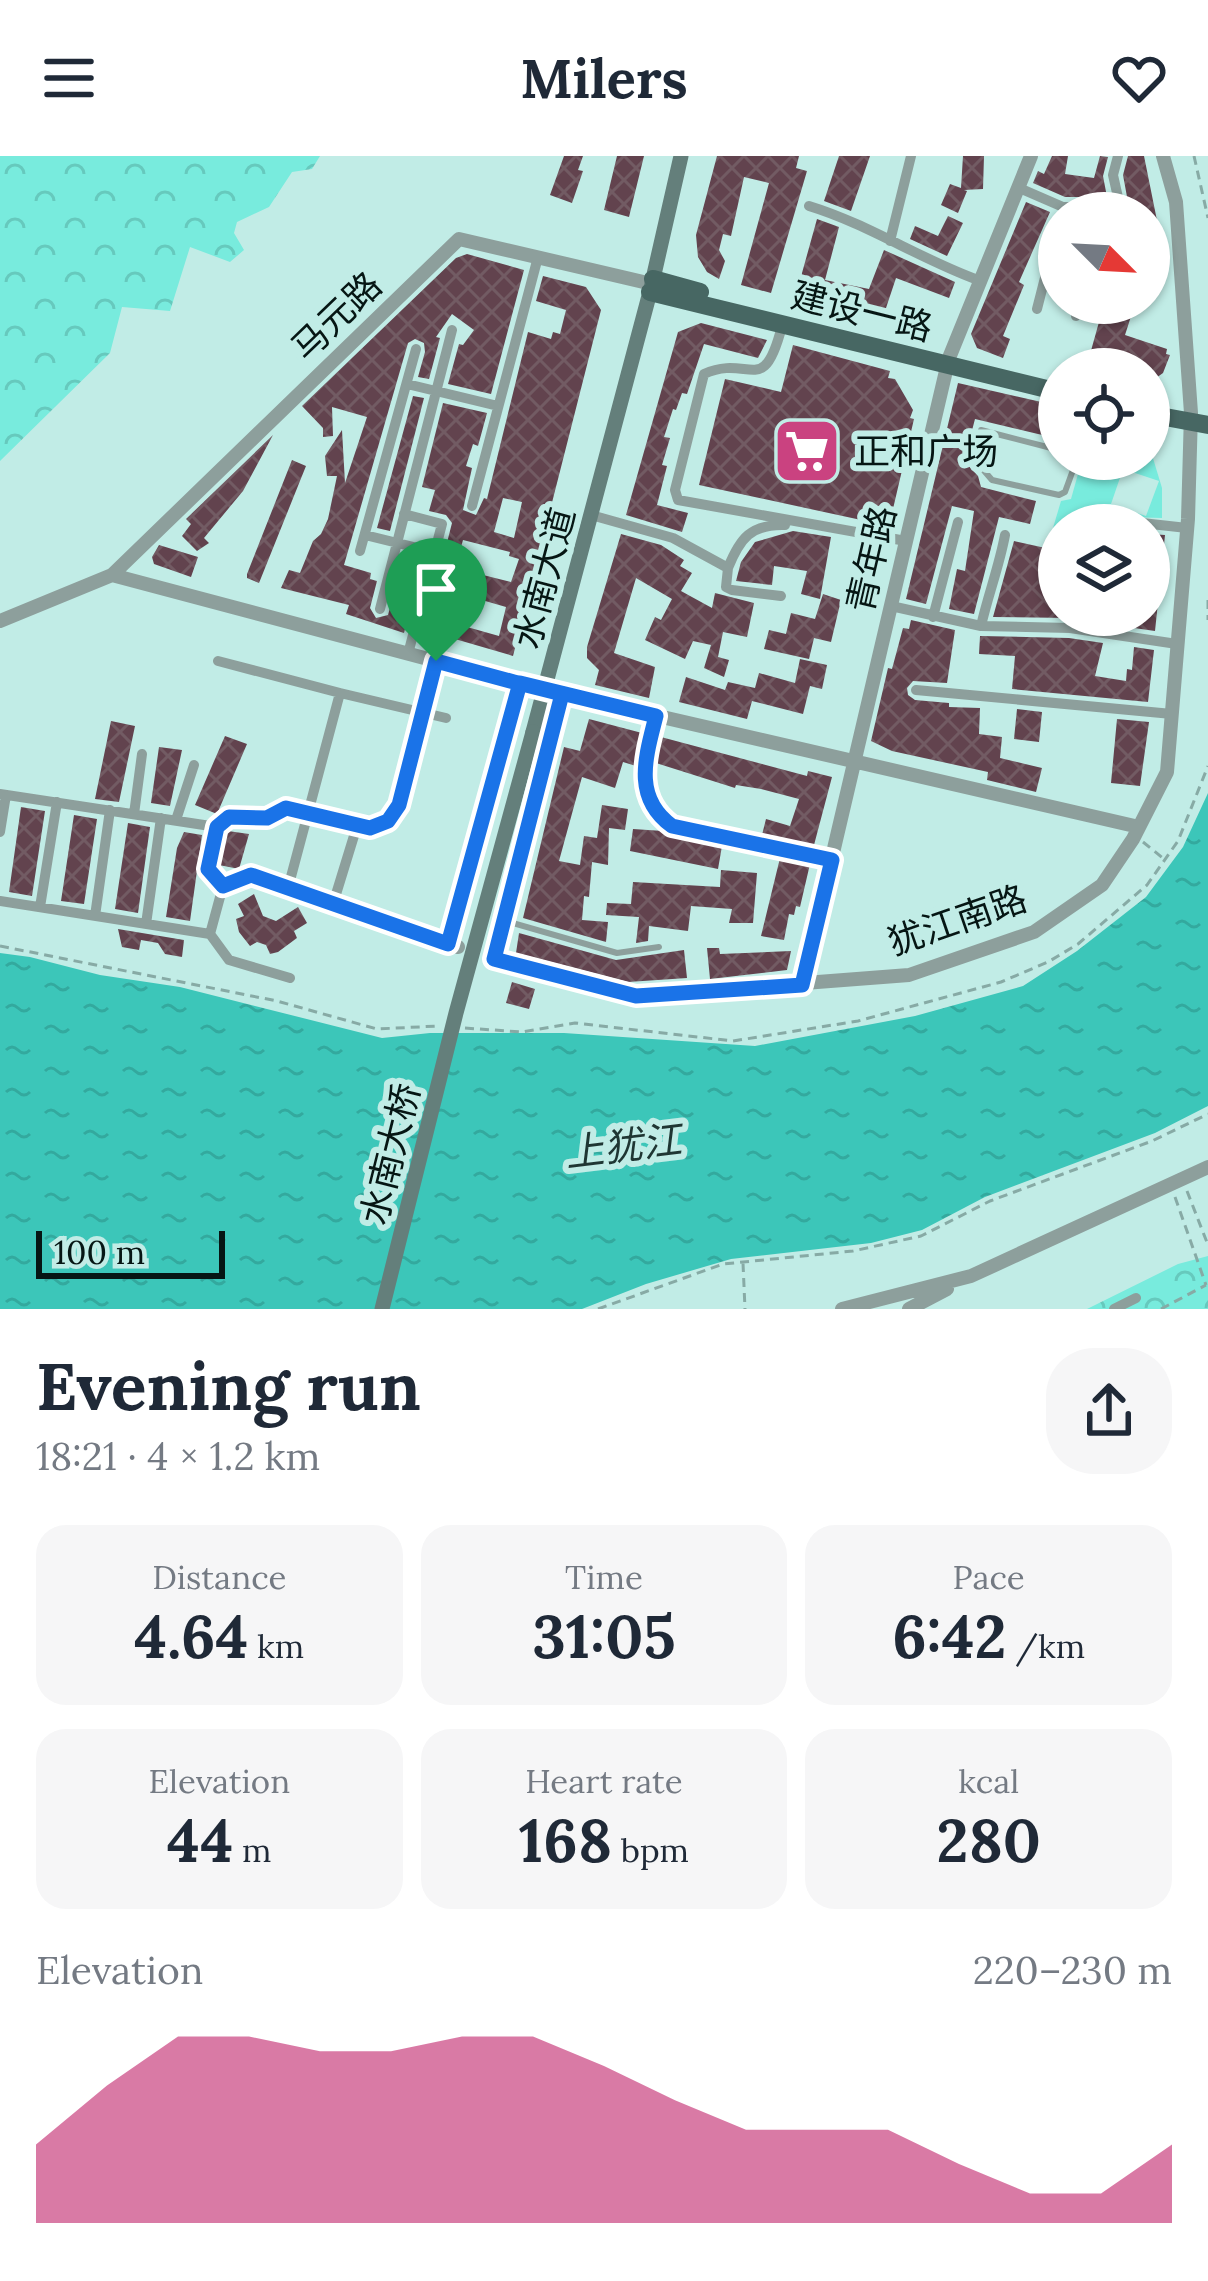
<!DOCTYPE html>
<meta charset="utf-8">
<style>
:root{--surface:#fff;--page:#f6f6f7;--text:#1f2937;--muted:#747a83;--accent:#ca4280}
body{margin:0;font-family:Lora,"Noto Sans SC",serif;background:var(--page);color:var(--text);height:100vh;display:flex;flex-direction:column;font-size:45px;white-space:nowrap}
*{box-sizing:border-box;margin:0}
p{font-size:39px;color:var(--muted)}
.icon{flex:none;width:66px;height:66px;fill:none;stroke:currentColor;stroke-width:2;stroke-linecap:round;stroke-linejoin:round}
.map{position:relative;height:1153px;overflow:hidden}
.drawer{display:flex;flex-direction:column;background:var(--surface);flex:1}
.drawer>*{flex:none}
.needle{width:78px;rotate:114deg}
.tools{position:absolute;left:1038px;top:36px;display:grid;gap:24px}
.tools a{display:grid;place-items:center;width:132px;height:132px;border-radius:50%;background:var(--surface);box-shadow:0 3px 9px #0004;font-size:60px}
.scale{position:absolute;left:36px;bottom:30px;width:189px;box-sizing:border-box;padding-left:12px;border:6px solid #061614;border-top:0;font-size:33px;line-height:42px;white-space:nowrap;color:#061614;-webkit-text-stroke:9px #c1ece6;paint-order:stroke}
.pin{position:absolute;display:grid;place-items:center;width:102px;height:102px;color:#fff;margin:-123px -51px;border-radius:50% 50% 50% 0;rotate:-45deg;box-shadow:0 0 12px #0007}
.pin .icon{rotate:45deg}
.round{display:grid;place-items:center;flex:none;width:126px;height:126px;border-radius:48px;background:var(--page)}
.summary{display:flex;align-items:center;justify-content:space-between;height:204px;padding:0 36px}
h1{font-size:66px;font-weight:700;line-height:90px}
.metrics{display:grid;grid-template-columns:repeat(3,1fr);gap:18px;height:204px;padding:12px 36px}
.metrics div{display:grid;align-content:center;border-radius:30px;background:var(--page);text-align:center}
.metrics b{font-size:60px;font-weight:700}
.metrics small{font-size:33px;font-weight:400}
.metrics p{font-size:33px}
.chart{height:336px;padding:24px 36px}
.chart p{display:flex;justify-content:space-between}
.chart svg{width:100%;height:216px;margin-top:12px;fill:var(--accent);opacity:.7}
header{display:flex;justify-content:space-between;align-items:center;height:156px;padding:0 36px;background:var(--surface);font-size:54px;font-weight:700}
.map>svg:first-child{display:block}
.grass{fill:#78ebdd;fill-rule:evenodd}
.park{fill:url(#park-crowns)}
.water{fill:url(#water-ripples)}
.building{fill:url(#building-cross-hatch);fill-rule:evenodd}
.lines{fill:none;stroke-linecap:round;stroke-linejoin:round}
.path{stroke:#87aaa5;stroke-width:3;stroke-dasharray:9 6;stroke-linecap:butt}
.service{stroke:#8d9f9c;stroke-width:6}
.minor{stroke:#8d9f9c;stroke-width:10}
.tertiary{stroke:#8d9f9c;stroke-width:14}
.secondary{stroke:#647f7b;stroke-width:15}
.primary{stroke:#476763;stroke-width:18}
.secondary-bridge{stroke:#647f7b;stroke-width:15}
.route-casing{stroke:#fff;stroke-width:24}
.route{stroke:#1a73e8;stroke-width:15}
.labels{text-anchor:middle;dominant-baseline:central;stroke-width:12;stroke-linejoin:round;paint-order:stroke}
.street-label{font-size:36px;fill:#061614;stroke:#c1ece6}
.poi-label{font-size:36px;fill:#061614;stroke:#c1ece6;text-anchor:start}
.water-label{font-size:39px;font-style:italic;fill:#1f3633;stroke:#c1ece6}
</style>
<header><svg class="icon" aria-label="menu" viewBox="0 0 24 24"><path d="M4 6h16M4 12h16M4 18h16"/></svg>Milers<svg class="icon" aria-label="heart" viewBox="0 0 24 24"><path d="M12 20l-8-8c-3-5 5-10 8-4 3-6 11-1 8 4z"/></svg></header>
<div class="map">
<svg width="1208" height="1153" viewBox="0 0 1208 1153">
<defs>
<pattern id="park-crowns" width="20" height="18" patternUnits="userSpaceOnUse" patternTransform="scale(3)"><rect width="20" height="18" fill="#78ebdd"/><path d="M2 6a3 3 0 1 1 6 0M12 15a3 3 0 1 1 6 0" fill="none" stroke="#66c9bd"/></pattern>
<pattern id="water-ripples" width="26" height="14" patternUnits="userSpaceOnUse" patternTransform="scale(3)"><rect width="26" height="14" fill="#3cc6b9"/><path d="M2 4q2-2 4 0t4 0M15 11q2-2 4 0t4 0" fill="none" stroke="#33a99e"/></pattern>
<pattern id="building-cross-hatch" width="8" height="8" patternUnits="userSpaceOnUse" patternTransform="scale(3)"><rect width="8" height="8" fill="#62434e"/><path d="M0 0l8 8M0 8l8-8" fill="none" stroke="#725b63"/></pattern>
</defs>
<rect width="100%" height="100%" fill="#c1ece6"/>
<!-- grass -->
<path class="grass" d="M1149,289L1162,332V362L1128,361L1126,369H1059V384L1050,382L1061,345L1071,343L1078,318L1104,309L1118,311L1128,303H1149ZM1123,313L1159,325L1146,360L1111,348Z"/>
<!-- park -->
<path class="park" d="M0,0H320L312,13L292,16L269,51L237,66L234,77L244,94L230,106L190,91L170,155L122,151L110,197L0,305Z
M1208,1100V1153H1087L1178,1108Z"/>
<!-- water -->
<path class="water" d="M1208,637V950L1155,977L985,1041L922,1074L871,1087L731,1103L646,1128L582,1153H0V797L30,801L100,819L180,831L382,882L430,877H564L755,890L915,860L1023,830L1077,795L1146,741L1183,691Z"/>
<!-- building -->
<path class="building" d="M564,0H583L578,14L583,15L572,47L550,39Z
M617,0H644L629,61L604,54Z
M717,0H799L796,12L807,15L771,137L741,129L769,27L744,21L731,80L723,78L719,94L725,105L719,123L707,116L698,101L696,79Z
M839,0H870L851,55L824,45Z
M963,0H984L983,33L964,34L967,35L958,57L941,49L950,28L961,32Z
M1052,0H1068L1065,18L1094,22L1100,0L1108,1L1103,20L1107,41H1065L1033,27L1038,15L1044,18Z
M1128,0H1144L1167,114L1149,117V57H1130L1123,19Z
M1026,46L1050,56L1019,126L1024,129L1003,180L1010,183L1003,202L977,192L971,178Z
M948,60L963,67L947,100L910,83L915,70L938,80Z
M817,63L839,71L825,124L869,133L884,94L955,126L949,142L896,122L883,161L816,147L817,143L805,140L806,137L800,135L802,117Z
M467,98L524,114L491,238L448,228L459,188L463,189L474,174L452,158L436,181L440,182L429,223L418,221L425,196L424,187L415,183L408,187L344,409L371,417L370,423L377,425L370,452L376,462L388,459L396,430L414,435L404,477L346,458L349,449L281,432L289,414L300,417L313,385L321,378L328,363L337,320H327L325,300L342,274L345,327L367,261L332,251L333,280L323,281V272L302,250L456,102Z
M543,120L586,131L601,154L513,500L424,474L433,441L446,444L452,426L438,422L452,367L446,359L429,355L435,334L422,331L443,247L487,257L478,290L473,288L466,310L472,312L463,354L476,359L484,342L487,343L528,176L551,183L553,176L560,178L566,154L536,145ZM503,342L522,346L514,382L494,376ZM463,384L510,396L509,400L519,403L511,426L455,412ZM468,440L506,451L499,480L460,469Z
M1091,147L1134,151L1125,179L1167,193L1166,198L1170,199L1163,217L1149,227V213L1087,209L1099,166L1086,162Z
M701,167L767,184L758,202L704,188L687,238L682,237L676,254L673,253L664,281L670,282L662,309L667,310L657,349L688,357L682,376L626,359L678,176Z
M793,189L890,215L888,222L895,223L913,254L910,262L914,263L889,370L699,329L725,223L781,236Z
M958,227L1059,250V283L975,263L964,305L978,320L981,331L1036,345L1030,368L999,361L974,458L949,453L957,413L965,415L974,355L952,350L926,448L906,443Z
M413,240L424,242L390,375L377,372Z
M273,279L243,335L204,382L209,387L197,395L182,380L191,368L186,363Z
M292,304L306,310L259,427L247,422V418Z
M793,375L831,381L820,443L801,438L807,415L774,410L772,429L736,425L741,406L755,386Z
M621,378L661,389L684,404L680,410L692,417L681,435L712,452L715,437L754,447L747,481L723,476L718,501L729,504L724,521L704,512L711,489L693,485L685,503L645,484L655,461L661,464L672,443L636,422L614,497L655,511L649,542L595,529L599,514L587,502V491Z
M1149,378L1165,379L1155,475L1134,472L1135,459H1149Z
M1014,385L1059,395V459H1108L1106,468L1070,462L993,461Z
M159,389L198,401L191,421L154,408L152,401Z
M823,438L841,444L831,486L814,482L809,503L764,493L769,474L786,478L791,457L815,463Z
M911,464L955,474L947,527L913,525L907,532L908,539L915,544L949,547V551L980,552L979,578L1002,581L1000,602L1042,612L1036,636L987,624L988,616L892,595L871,585L888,512L892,513L903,472L909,473Z
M980,480L1069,482L1103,487L1095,520L1126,525L1127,513L1132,514L1134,491L1154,494L1148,546L1012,533L1015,500L979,498Z
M800,503L827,509L822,533L810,530L803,558L752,545L747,563L679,546L686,521L725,534L728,526L755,532L759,517L795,527Z
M1017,553L1042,556L1039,586L1014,583Z
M589,563L642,577L636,610L623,606L615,632L582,621L559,705L580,709L584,680L597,682L602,649L628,653L625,674L609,672L608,709L592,706L589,741L584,740L582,764L608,766L606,786L523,762L564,591L580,595Z
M1117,563L1149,566L1140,630L1111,627Z
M111,565L135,570L119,646L95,643Z
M225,580L247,588L217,658L195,649Z
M661,581L807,620L808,615L832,621L814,689L762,679L766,663L790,670L799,643L761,633L736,629L735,632L656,607Z
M159,591L182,594L170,650L151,647Z
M21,651L45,655L32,740L9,736Z
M74,659L97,663L84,748L61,745Z
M128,667L150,671L138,757L115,753Z
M633,673L663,675L722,690L718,713L630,695Z
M228,675L249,678L239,713L219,709Z
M184,676L202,679L190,765L166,761L177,692Z
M780,702L810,708L800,751L796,750L794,759L789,758L784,784L761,780Z
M721,714L757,717L753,767H729L732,753L691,750L688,775L649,770L648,785L636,787L639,761L606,759L607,747L631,748L633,726L720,731Z
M254,738L263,760L276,765L298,751L307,767L294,775L297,782L278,796L270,798L266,789L257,786L250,790L239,776L236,763L244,760L238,748Z
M118,773L184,784L182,801L165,798L158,787L141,784L139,794L122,791Z
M519,777L616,804L684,794L687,822L628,826L516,797Z
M707,792H719L720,798L791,795L787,814L710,823Z
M512,826L535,833L529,853L506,847Z"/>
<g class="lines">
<!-- path -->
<path class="path" d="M1194,0L1208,62
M1208,444V464
M1143,686L1164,703
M0,790L277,845L377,873L438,870
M465,872L522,876L575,867L733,885L858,865L1001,826L1048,806L1078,788L1147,729L1178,685L1208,610
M1187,1035L1208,1089
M1175,1041L1206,1129
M743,1107L745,1153
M598,1153L723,1108L853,1095L921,1080L990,1045L1152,985L1208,958
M1161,1153L1206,1129"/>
<!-- service -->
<path class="service" d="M1059,294L981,274L974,303L992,324L1059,339L1065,336L1073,314L1105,303
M506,765L617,797L659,791"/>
<!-- minor -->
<path class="minor" d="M1118,0L1113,19L1121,55
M1017,31L1063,51H1120
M809,50C868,68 920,103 978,124
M890,85L911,0
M1037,153L1059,67
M1076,160L1079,147
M782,170C763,244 750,197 704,218L675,334L678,344L906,385
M407,228L498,250
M472,350L538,101
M404,358L442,368L408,498
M591,359L673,382L728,412C740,382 751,368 785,369
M1132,369L1133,366L1187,372
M365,379L434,396
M360,395L416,193
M728,412L726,431L732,434L781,440
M891,450L981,470L1070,472L1177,488
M380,453L452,174
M933,461L958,366
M981,470C988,439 999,411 1005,379
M218,505L340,537
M916,534L1172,558
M656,559C646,600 632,641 672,670L832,703
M0,638L217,671
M134,658L142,598
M176,664L194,609
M0,676L6,639
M223,730L208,713L217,671L229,661L267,662L286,652L357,670
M288,732L340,537L446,562
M0,745L210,778
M40,751L57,646
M95,760L110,654
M146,768L161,662
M290,822L229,804L210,778L223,730L251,719L333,748L357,670L382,669L399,648L436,505
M1114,1153L1136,1142"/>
<!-- tertiary -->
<path class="tertiary" d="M112,419L459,83L652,128
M0,465L112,419L545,534L1139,671
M562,538L494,803L636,840L909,819L1034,776L1102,729L1133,683L1167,616L1188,363L1191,257L1176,46L1163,0
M333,748L449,788
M458,791L449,788L520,527
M802,829L949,202L1031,0
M842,1153L971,1120L1208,1011
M909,1153L947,1133"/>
<!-- secondary -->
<path class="secondary" d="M533,576L650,136L681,0"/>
<!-- primary -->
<path class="primary" d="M653,123L700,136
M650,136L1059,236
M1149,258L1208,269"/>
<!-- secondary-bridge -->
<path class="secondary-bridge" d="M382,1153L456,857L533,576"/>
</g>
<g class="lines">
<!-- route casing -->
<g class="route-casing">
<path id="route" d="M436,505L399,649L388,665L370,672L286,652L267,662L229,661L217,671L208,713L223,730L251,719L448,788L520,527L656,560C646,600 632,641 672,670L832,704L802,829L636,840L494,803L562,538C546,534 530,530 514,526L436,505"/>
</g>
<!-- route -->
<use href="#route" class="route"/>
</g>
<!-- icons -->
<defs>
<g id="supermarket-square" transform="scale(3.45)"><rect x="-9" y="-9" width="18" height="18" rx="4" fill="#ca4280" stroke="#c1ece6"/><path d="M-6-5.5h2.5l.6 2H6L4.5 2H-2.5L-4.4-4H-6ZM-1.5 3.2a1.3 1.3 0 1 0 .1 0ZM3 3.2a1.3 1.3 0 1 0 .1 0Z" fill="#fff"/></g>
</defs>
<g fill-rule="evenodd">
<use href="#supermarket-square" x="807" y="295"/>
</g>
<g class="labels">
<!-- street labels -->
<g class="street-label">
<text transform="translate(862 155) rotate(14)">建设一路</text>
<text transform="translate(336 160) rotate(-44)">马元路</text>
<text transform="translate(871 403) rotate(-77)">青年路</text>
<text transform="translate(544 422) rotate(-75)">水南大道</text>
<text transform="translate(957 764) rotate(-19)">犹江南路</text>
<text transform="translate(390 998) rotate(-76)">水南大桥</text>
</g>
<!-- poi labels -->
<g class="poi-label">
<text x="854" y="295">正和广场</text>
</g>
<!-- water labels -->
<g class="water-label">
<text transform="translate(623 990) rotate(-7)">上犹江</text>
</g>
</g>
</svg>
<div class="tools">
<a><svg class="needle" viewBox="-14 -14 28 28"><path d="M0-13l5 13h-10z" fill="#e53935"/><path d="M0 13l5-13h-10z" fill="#747a83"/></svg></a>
<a><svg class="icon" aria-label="locate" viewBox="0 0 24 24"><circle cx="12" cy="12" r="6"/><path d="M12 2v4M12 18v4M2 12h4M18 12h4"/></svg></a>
<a><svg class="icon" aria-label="layers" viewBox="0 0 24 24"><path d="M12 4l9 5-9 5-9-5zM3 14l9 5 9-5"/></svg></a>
</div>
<div class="scale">100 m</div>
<div class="pin" style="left:436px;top:505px;background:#1e9e55"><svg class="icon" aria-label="arrive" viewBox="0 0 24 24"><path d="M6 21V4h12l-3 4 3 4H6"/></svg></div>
</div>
<section class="drawer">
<div class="summary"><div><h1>Evening run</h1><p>18:21 · 4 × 1.2 km</p></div><a class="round"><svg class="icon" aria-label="share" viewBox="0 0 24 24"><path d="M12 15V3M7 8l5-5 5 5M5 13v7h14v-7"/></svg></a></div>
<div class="metrics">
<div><p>Distance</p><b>4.64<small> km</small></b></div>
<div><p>Time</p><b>31:05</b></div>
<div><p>Pace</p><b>6:42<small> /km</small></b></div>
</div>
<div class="metrics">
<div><p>Elevation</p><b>44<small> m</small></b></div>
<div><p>Heart rate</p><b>168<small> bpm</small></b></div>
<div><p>kcal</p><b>280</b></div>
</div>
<div class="chart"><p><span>Elevation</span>220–230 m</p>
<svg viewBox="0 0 160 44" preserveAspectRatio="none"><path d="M0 44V28L10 16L20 6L30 6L40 9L50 9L60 6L70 6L80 12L90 19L100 25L110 25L120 25L130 32L140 38L150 38L160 28V44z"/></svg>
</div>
</section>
